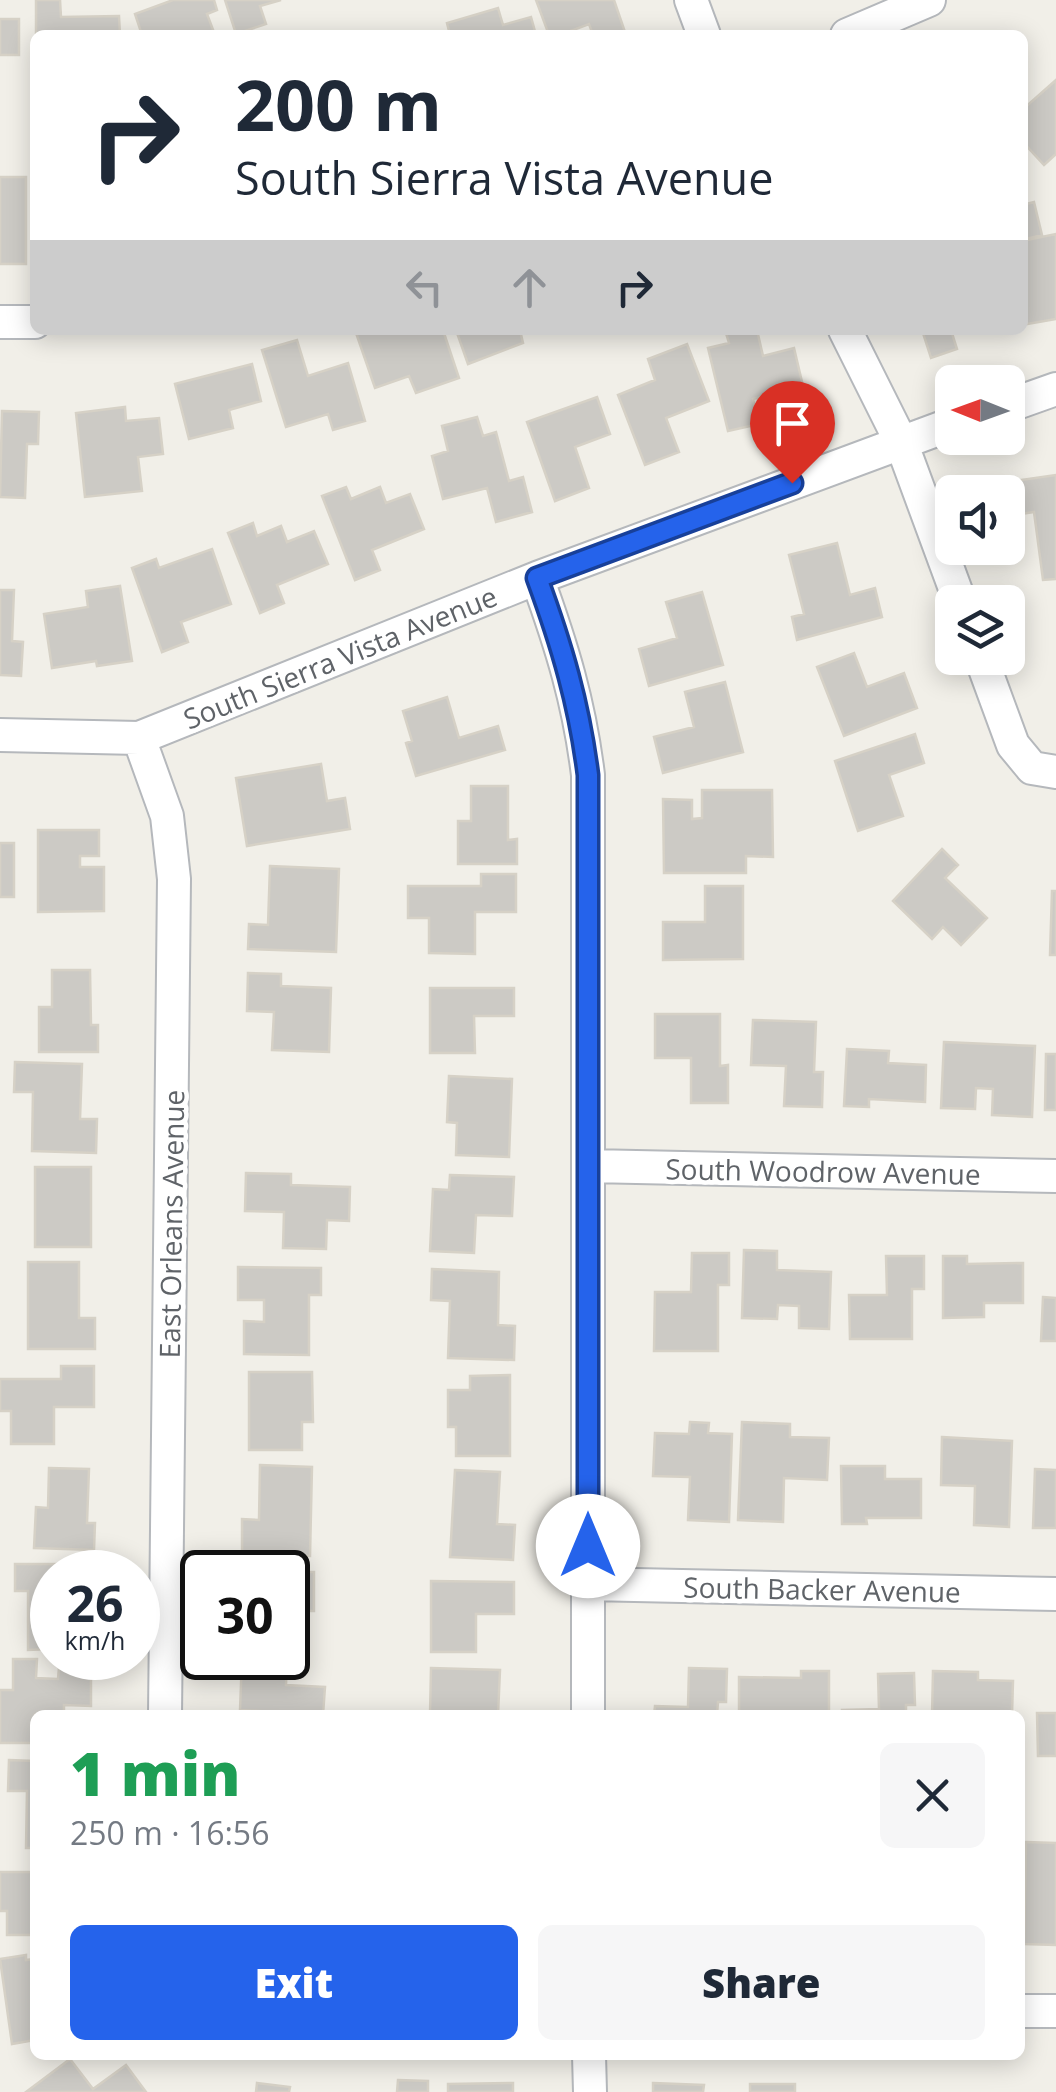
<!DOCTYPE html>
<meta charset="utf-8">
<style>
:root{--surface:#fff;--page:#f6f6f7;--text:#1f2937;--muted:#747a83;--accent:#2563eb}
body{margin:0;font-family:"Open Sans",sans-serif;background:var(--page);color:var(--text);height:100vh;display:flex;flex-direction:column;font-size:38px;white-space:nowrap}
*{box-sizing:border-box;margin:0}
p{font-size:32px;color:var(--muted)}
.icon{flex:none;width:55px;height:55px;fill:none;stroke:currentColor;stroke-width:2;stroke-linecap:round;stroke-linejoin:round}
.map{position:relative;flex:1;overflow:hidden}
.drawer{position:absolute;left:30px;top:1710px;width:995px;height:350px;display:flex;flex-direction:column;background:var(--surface);border-radius:15px;box-shadow:0 5px 25px #0003}
.drawer>*{flex:none}
.hud{position:absolute;left:30px;top:30px;width:998px;height:305px;border-radius:15px;box-shadow:0 5px 25px #0003;background:#fff;color:var(--text);overflow:hidden}
.needle{width:65px;rotate:271deg}
.controls{position:absolute;left:935px;top:365px;display:grid;gap:20px}
.controls a{display:grid;place-items:center;width:90px;height:90px;border-radius:15px;background:var(--surface);box-shadow:0 5px 25px #0003;font-size:50px}
.speed{position:absolute;left:30px;top:1550px;display:flex;gap:20px;font-size:50px;font-weight:700;text-align:center}
.speed>*{display:grid;place-content:center;width:130px;height:130px;border-radius:50%;background:var(--surface);box-shadow:0 5px 25px #0003;line-height:1}
.speed small{font-size:25px;font-weight:400}
.speed .limit{border:5px solid #111;border-radius:15px;background:#fff;color:#111}
.pin{position:absolute;display:grid;place-items:center;width:85px;height:85px;color:#fff;margin:-102px -42px;border-radius:50% 50% 50% 0;rotate:-45deg;box-shadow:0 0 10px #0007}
.pin .icon{rotate:45deg}
.me{position:absolute;width:110px;margin:-55px;rotate:0deg;stroke-linejoin:round;filter:drop-shadow(0 0 8px #0008)}
.turn{display:flex;align-items:center;gap:35px;height:210px;padding:0 40px;font-size:45px}
.turn .icon{width:130px;height:130px;stroke-width:2.5}
.turn b{display:block;font-size:70px;line-height:85px}
.lanes{display:flex;align-items:center;height:95px;padding:0 40px;background:#0003;justify-content:center;gap:50px;direction:ltr}
.lanes .off{opacity:.35}
.round{display:grid;place-items:center;flex:none;width:105px;height:105px;border-radius:15px;background:var(--page)}
.summary{display:flex;align-items:center;justify-content:space-between;height:170px;padding:0 40px}
h1{font-size:60px;font-weight:800;line-height:75px;color:#1e9e55}
.cta{display:flex;gap:20px;margin-top:auto;padding:20px 40px}
.cta a{flex:1;height:115px;border-radius:15px;background:var(--accent);color:#fff;font-size:40px;font-weight:800;line-height:115px;text-align:center}
.cta a+a{background:var(--page);color:var(--text)}
.map>svg:first-child{display:block}
.building{fill:#cccac5;stroke:#d6d1c6;stroke-width:2.5}
.lines{fill:none;stroke-linecap:round;stroke-linejoin:round}
.street-casing{stroke:#b5b8bc;stroke-width:36}
.street{stroke:#fff;stroke-width:32}
.route-casing{stroke:#184099;stroke-width:25}
.route{stroke:#2563eb;stroke-width:18}
.labels{text-anchor:middle;dominant-baseline:central;stroke-width:9;stroke-linejoin:round;paint-order:stroke}
.street-label{font-size:28px;fill:#5f6368;stroke:#fff}
</style>
<div class="map">
<svg width="1056" height="2092" viewBox="0 0 1056 2092">
<rect width="100%" height="100%" fill="#f1efe8"/>
<path class="building" d="M36 0H60L61 17 119 16 120 35H36Z
M173 0H214L217 10 207 14 215 35H142L135 14Z
M225 0H281L260 6 266 24 236 34Z
M536 0H614L626 35H593L589 24 560 35H549Z
M498 8 503 25 531 17 536 35H450L447 23Z
M0 19H19V55H0Z
M1056 80V154L1044 165 1022 141V110Z
M0 177H26V264H0Z
M1034 202 1042 235 1022 240V205Z
M1056 234V319L1027 324 1022 301V241Z
M355 330H443L459 378 416 393 409 376 375 388Z
M456 330H520L523 343 468 364Z
M725 330H757L763 356 794 348 803 386 753 399 759 424 728 431 708 348 729 343Z
M922 330H951L957 349 931 358Z
M297 340 308 376 348 363 365 421 333 430 328 414 286 427 262 350Z
M687 344 709 401 666 418 679 452 645 465 618 395 655 380 648 359Z
M252 364 261 401 229 410 233 428 189 439 175 384Z
M597 397 610 434 575 447 589 488 555 501 527 422Z
M125 407 126 421 159 418 163 454 138 457 142 491 85 497 76 413Z
M2 411 39 412 38 444H27L25 498 0 497Z
M477 417 483 436 496 432 509 481 523 477 532 512 496 522 487 488 443 499 432 456 448 451 442 426Z
M1056 475V579L1043 580 1034 512 1008 516V492H987L986 485Z
M346 487 351 499 380 487 386 503 410 494 424 529 372 550 380 570 355 580 322 496Z
M253 523 257 536 281 526 287 542 314 531 328 564 277 585 284 603 260 613 228 533Z
M837 543 850 595 875 588 882 617 797 640 792 617 804 614 789 555Z
M212 549 231 604 181 622 188 642 162 652 132 568 156 559 159 568Z
M120 586 132 661 97 666 96 661 52 668 44 614 88 607 86 591Z
M0 590H14L12 641 23 642 21 676 0 675Z
M702 592 723 665 649 686 639 649 677 638 666 602Z
M854 653 867 687 904 673 917 708 844 736 817 667Z
M725 682 743 752 663 773 654 737 694 727 685 692Z
M447 697 459 738 498 726 505 750 416 776 406 743 412 741 403 711Z
M915 734 924 763 889 775 903 816 858 831 835 761Z
M321 764 327 801 345 798 350 829 247 846 236 778Z
M471 786H508V840L517 839V864H458V821H471Z
M702 790H772L773 857 746 856V873H664L663 799 692 800V819L702 818Z
M38 830H99V856H80V867H104V911L38 912Z
M0 843H14V897H0Z
M942 849 958 865 945 878 987 918 961 945 943 927 932 939 893 901Z
M270 866 339 869 336 952 248 949 249 924 268 925Z
M481 874H516V912H475V954L429 953V918H408V886H481Z
M705 886H743V959L663 960V922H705Z
M1052 891H1056V955H1050Z
M52 970H90L91 1025H98V1052H39V1007H52Z
M248 973 281 974V986L331 988 329 1052 272 1050 274 1012 247 1011Z
M430 988H514V1016H474L475 1053H430Z
M655 1014H720V1066L728 1065V1103H691V1058H655Z
M753 1020 816 1022 814 1072H823L822 1107 784 1106 786 1066 751 1065Z
M944 1042 1035 1046 1032 1117 992 1115 993 1089 976 1088 975 1109 941 1108Z
M847 1049 889 1051 888 1063 926 1065 925 1102 869 1099V1107L844 1106Z
M1046 1054H1056V1110H1045Z
M15 1062 82 1064 80 1119H97L96 1153 32 1151 33 1092H14Z
M449 1076 512 1079 509 1157 456 1155 457 1123 447 1122Z
M35 1167H91V1247H35Z
M246 1173 291 1174V1185L350 1187 349 1221 327 1220 326 1249 283 1248 284 1212 245 1211Z
M450 1175 514 1177 512 1216 476 1215 474 1253 430 1251 433 1189 449 1190Z
M744 1250 777 1251V1270L831 1272 829 1329 799 1328V1306L778 1305 777 1319 742 1318Z
M692 1253H729V1285H718V1351H654L655 1292H691Z
M886 1256H924V1289H912V1339H850L849 1295H887Z
M943 1256H967V1264L1023 1263V1303H984V1317L943 1318Z
M28 1262H79V1318H95V1349H28Z
M238 1267 321 1268V1295H309V1355L244 1354V1321L264 1322V1300H238Z
M432 1269 499 1272 498 1325 515 1326 514 1360 448 1358 450 1301 431 1300Z
M1043 1297 1056 1298V1341H1041Z
M61 1366H94V1407H54V1444H11V1411H0V1379H61Z
M249 1372H312L313 1422H302V1450H249Z
M510 1375V1456H456V1427H448V1390H470V1376Z
M690 1422 709 1423 708 1433 732 1434 729 1522 688 1520 690 1477 653 1476 655 1433 689 1434Z
M742 1422 790 1424V1437L829 1438 827 1480 784 1478 783 1522 738 1520Z
M942 1437 1012 1441 1009 1527 974 1525 975 1486 941 1485Z
M260 1465 312 1467 310 1556 242 1555V1519L259 1520Z
M841 1466H885V1479H921V1518H866L867 1524H842Z
M49 1468 89 1469 87 1523H95L94 1550 34 1548 36 1507 48 1508Z
M1035 1469 1056 1470V1528H1033Z
M455 1470 500 1472 497 1524 515 1525 513 1560 450 1557Z
M15 1564H77V1572H52V1649L28 1650V1591H15Z
M250 1572H314V1611H299V1652H288V1572Z
M431 1581 514 1582V1614H476V1652H431Z
M242 1658 287 1659 286 1685 325 1687 323 1715 240 1710Z
M13 1659H37L36 1678 58 1679 59 1667H91V1706L64 1705V1715H35V1743H0V1690H13Z
M431 1668 500 1670 498 1715H430Z
M689 1668 727 1669 726 1702H718L717 1715H654L655 1706 688 1707Z
M801 1671H829V1715H739V1677L801 1678Z
M933 1671 978 1672V1680L1013 1681 1012 1715H932Z
M914 1673 915 1705H906V1715H842V1710L879 1709 878 1674Z
M1037 1713H1056V1756H1038Z
M9 1760 35 1761V1848H26L27 1791H8Z
M1026 1842 1056 1843V1945L1024 1944Z
M0 1872H35V1935H7V1911H0Z
M26 1955V1960L35 1959V2040L12 2044 0 1959Z
M70 2059 93 2089 126 2065 146 2092H26Z
M398 2080 428 2081V2092H397Z
M257 2083 290 2087 289 2092H256Z
M513 2083V2092H448V2084Z
M653 2083 704 2085 703 2092H653Z
M750 2084H795V2092H750Z"/>
<g class="lines">
<defs>
<path id="street" d="M691 0 704 35
M847 35 929 0
M0 322H35
M845 330 901 442 960 602
M1008 406 1056 389
M537 578C562 647 579 702 588 775V1715
M981 658 1013 745 1032 768 1056 772
M0 735 139 738 537 578 952 424
M139 738 167 816 174 879 165 1715
M590 1166 1056 1176
M588 1584 1056 1594
M1020 2011H1056
M589 2055 590 2092"/>
</defs>
<use href="#street" class="street-casing"/>
<use href="#street" class="street"/>
</g>
<g class="lines">
<defs>
<path id="route" d="M588 1546V775C579 704 562 646 537 578L792 483"/>
</defs>
<use href="#route" class="route-casing"/>
<use href="#route" class="route"/>
</g>
<g class="labels">
<g class="street-label">
<text transform="translate(340 657) rotate(-22)">South Sierra Vista Avenue</text>
<text transform="translate(823 1171) rotate(1)">South Woodrow Avenue</text>
<text transform="translate(171 1224) rotate(-89)">East Orleans Avenue</text>
<text transform="translate(822 1589) rotate(1)">South Backer Avenue</text>
</g>
</g>
</svg>
<div class="controls">
<a><svg class="needle" viewBox="-14 -14 28 28"><path d="M0-13l5 13h-10z" fill="#e53935"/><path d="M0 13l5-13h-10z" fill="#747a83"/></svg></a>
<a><svg class="icon" aria-label="sound" viewBox="0 0 24 24"><path d="M4 9h4l5-4v14l-5-4H4zM17 9q2 3 0 6"/></svg></a>
<a><svg class="icon" aria-label="layers" viewBox="0 0 24 24"><path d="M12 4l9 5-9 5-9-5zM3 14l9 5 9-5"/></svg></a>
</div>
<div class="speed"><div>26<small>km/h</small></div><div class="limit">30</div></div>
<div class="pin" style="left:792px;top:483px;background:#d93025"><svg class="icon" aria-label="arrive" viewBox="0 0 24 24"><path d="M6 21V4h12l-3 4 3 4H6"/></svg></div>
<svg class="me" style="left:588px;top:1546px" viewBox="-20 -20 40 40"><circle r="19" fill="#fff"/><path d="M0-13L10 11 0 6-10 11z" fill="#2563eb"/></svg>
<div class="hud">
<div class="turn"><svg class="icon" aria-label="right" viewBox="0 0 24 24"><path d="M7 20v-9h11M14 6l5 5-5 5"/></svg><div><b>200 m</b>South Sierra Vista Avenue</div></div>
<div class="lanes"><svg class="icon off" aria-label="left" viewBox="0 0 24 24"><path d="M17 20v-9H6M10 6l-5 5 5 5"/></svg><svg class="icon off" aria-label="ahead" viewBox="0 0 24 24"><path d="M12 20V5M6 11l6-6 6 6"/></svg><svg class="icon" aria-label="right" viewBox="0 0 24 24"><path d="M7 20v-9h11M14 6l5 5-5 5"/></svg></div>
</div>
<section class="drawer">
<div class="summary"><div><h1>1 min</h1><p>250 m · 16:56</p></div><a class="round"><svg class="icon" aria-label="close" viewBox="0 0 24 24"><path d="M6 6l12 12M18 6L6 18"/></svg></a></div>
<div class="cta"><a>Exit</a><a>Share</a></div>
</section>
</div>
